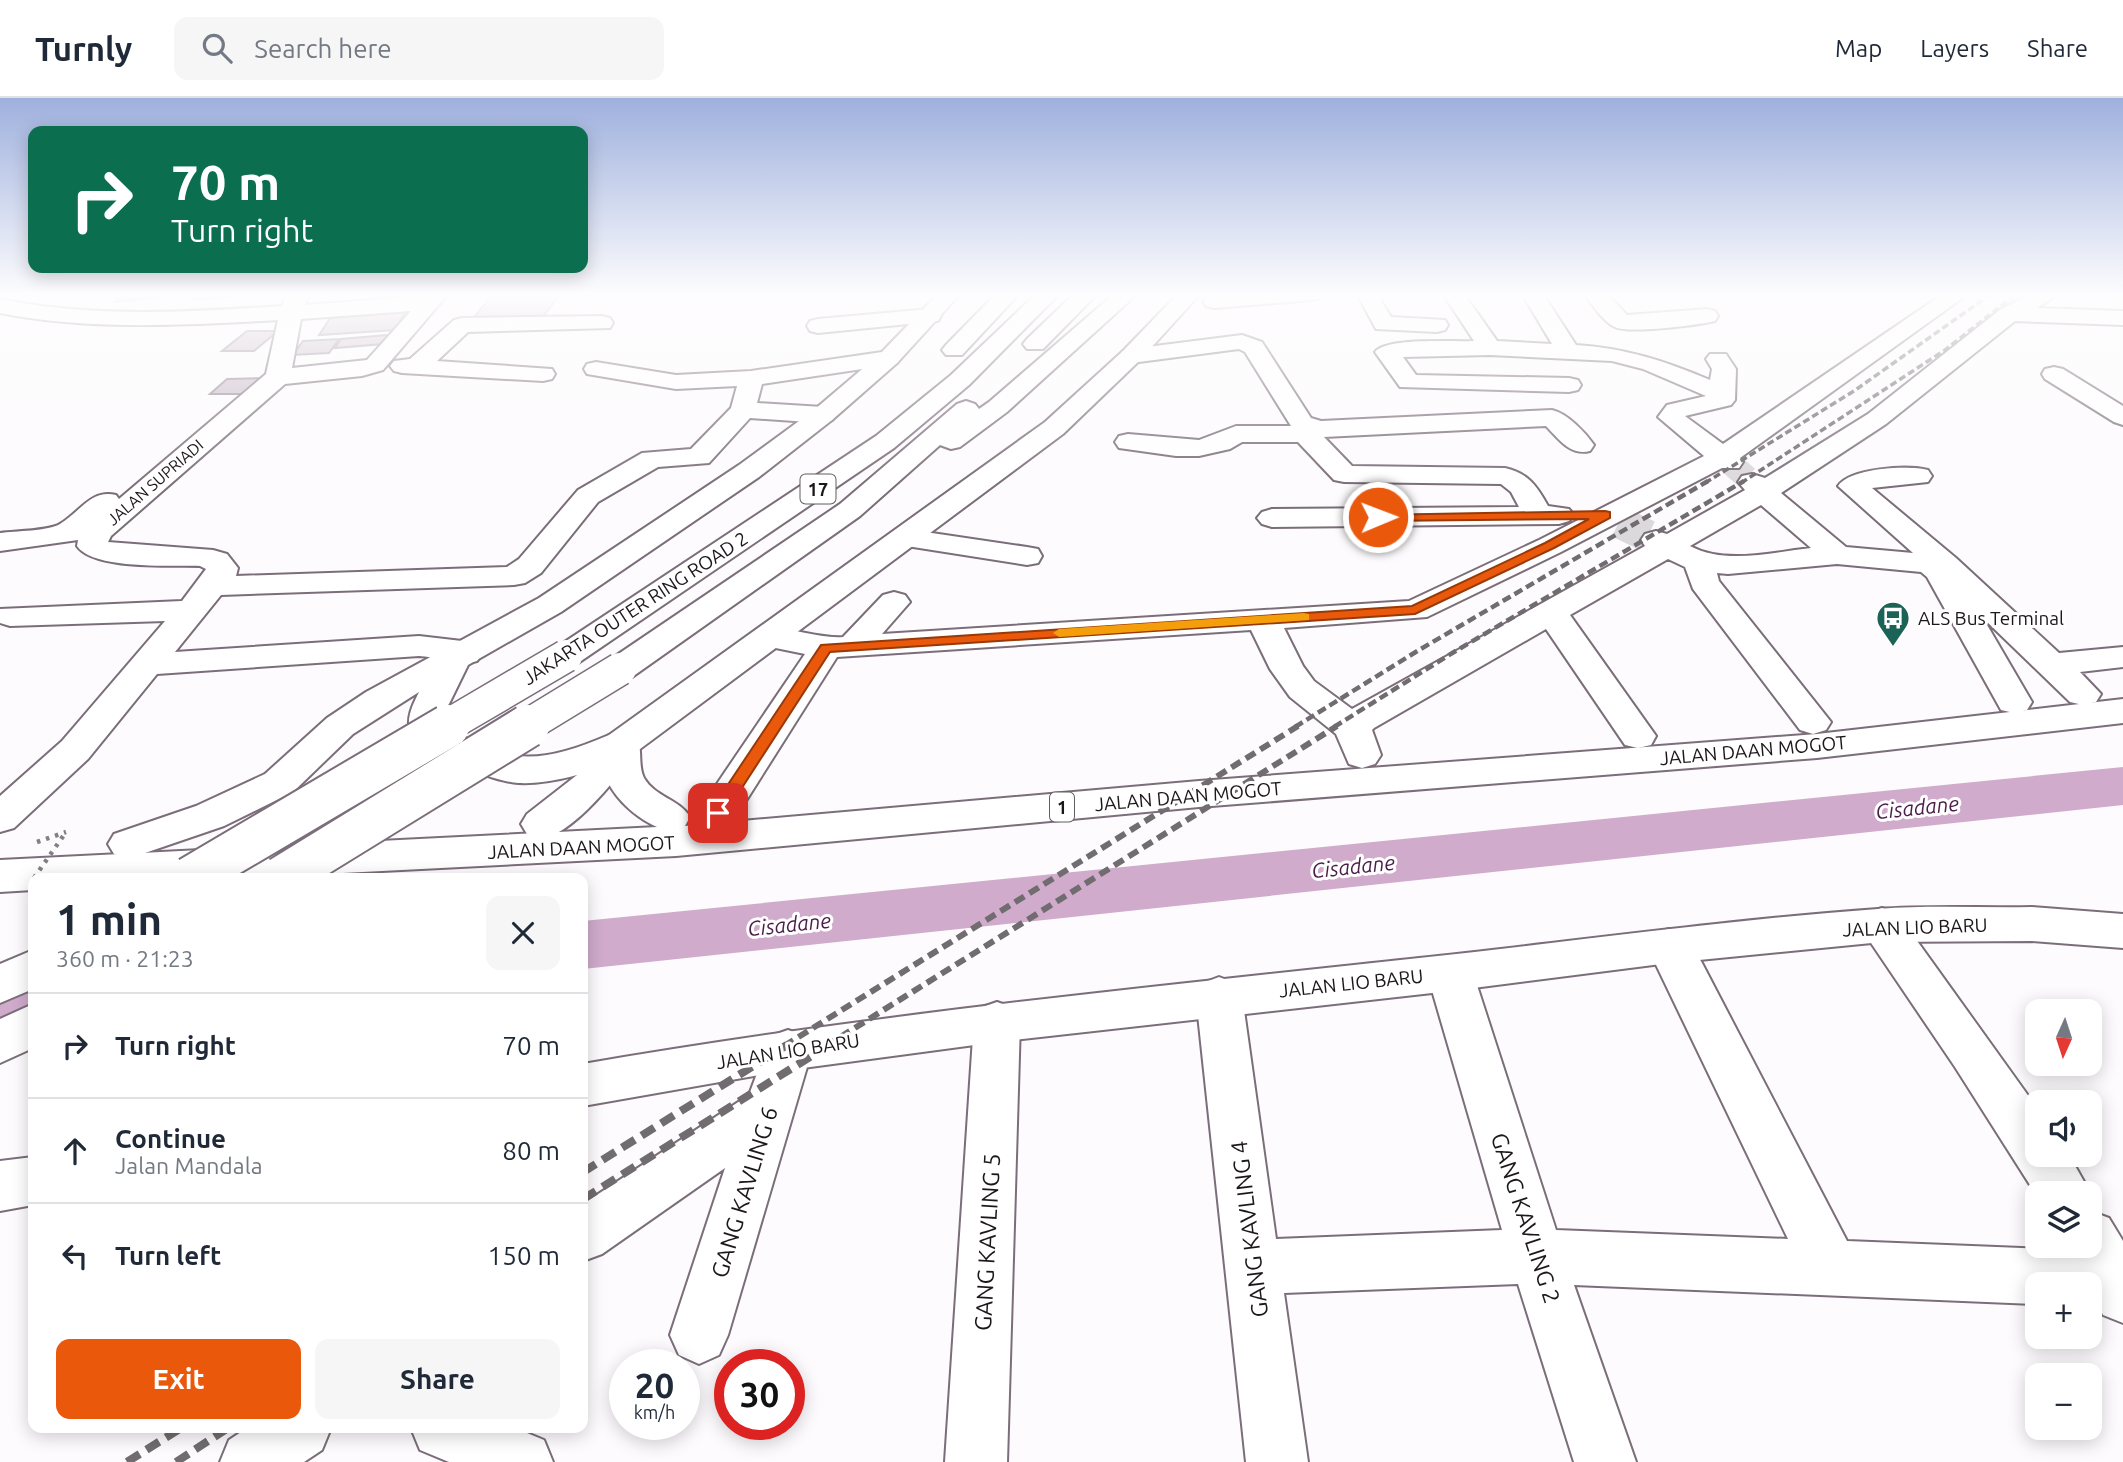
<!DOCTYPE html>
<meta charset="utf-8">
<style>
:root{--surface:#fff;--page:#f6f6f7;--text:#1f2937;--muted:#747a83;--line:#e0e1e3;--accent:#ea580c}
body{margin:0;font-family:Ubuntu,sans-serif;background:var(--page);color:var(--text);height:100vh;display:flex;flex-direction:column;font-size:26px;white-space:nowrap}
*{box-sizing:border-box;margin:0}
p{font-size:23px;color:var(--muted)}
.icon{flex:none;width:38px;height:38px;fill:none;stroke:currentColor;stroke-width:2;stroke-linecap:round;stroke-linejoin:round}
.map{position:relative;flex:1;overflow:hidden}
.panel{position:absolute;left:28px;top:775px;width:560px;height:560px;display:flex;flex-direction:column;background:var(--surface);border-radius:14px;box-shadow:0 4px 18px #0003}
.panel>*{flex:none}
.top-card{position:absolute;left:28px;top:28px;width:560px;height:147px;border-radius:14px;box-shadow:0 4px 18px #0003;background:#0b6e4f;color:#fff;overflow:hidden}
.needle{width:46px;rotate:183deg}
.fabs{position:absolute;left:2025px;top:901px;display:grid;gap:14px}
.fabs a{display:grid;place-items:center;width:77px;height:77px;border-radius:14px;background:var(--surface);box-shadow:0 4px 18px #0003;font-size:35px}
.speed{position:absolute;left:609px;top:1251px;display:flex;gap:14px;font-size:35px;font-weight:700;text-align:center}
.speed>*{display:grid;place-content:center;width:91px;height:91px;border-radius:50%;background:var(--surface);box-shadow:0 4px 18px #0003;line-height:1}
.speed small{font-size:18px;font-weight:400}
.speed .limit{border:10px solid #d22;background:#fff;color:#111}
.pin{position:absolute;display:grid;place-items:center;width:60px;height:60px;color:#fff;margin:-30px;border-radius:14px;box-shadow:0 4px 10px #0006}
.me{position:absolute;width:77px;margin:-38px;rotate:89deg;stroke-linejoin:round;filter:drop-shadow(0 0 5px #0008)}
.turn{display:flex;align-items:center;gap:24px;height:147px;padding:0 28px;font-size:32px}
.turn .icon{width:91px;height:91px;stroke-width:2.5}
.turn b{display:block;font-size:49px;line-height:60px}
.round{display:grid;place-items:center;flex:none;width:74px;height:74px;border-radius:14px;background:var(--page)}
.headline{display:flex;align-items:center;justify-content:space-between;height:119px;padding:0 28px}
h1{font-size:42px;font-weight:700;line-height:52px}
.button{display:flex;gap:14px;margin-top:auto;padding:14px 28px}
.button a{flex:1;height:80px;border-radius:14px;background:var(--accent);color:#fff;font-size:28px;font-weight:700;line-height:80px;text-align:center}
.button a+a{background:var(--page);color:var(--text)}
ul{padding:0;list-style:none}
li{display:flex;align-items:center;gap:21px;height:105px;padding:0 28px;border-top:2px solid var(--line)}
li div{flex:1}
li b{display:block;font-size:26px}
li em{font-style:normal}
header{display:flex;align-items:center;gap:42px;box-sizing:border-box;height:98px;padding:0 35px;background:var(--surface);border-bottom:2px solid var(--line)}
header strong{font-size:33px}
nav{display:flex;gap:38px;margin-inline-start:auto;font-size:24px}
.search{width:490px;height:63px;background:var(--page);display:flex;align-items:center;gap:18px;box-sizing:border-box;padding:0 24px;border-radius:14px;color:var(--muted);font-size:26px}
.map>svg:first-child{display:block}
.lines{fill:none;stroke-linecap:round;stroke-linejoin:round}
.river{fill:#d0abcc;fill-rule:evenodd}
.building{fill:#c7b9c6;stroke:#91848f;stroke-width:2}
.minor-tunnel-far1{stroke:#dbd9db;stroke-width:24;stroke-dasharray:24 12;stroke-linecap:butt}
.minor-tunnel{stroke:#dbd9db;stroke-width:32;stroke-dasharray:32 16;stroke-linecap:butt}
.minor-casing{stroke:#7b6e7a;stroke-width:4}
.major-casing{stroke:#7b6e7a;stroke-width:4}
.highway-casing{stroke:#7b6e7a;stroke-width:4}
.path{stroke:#837f82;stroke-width:4.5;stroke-dasharray:3.5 6;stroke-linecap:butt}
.minor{fill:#fff;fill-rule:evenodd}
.major{fill:#fff;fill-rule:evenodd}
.highway{fill:#fff;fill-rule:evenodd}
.rail-far3{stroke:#706c6f;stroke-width:3.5;stroke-dasharray:7 3.5;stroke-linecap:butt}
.rail-far2{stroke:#706c6f;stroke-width:4.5;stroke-dasharray:9 4.5;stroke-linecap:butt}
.rail-far1{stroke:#706c6f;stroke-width:6;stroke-dasharray:11 6;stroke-linecap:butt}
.rail{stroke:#706c6f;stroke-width:8;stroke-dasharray:15 8;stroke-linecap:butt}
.highway-bridge-far1-casing{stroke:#7b6e7a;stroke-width:35;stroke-linecap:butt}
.highway-bridge-casing{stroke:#7b6e7a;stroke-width:46;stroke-linecap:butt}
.path-bridge{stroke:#837f82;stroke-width:4.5;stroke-dasharray:3.5 6;stroke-linecap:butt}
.highway-bridge-far1{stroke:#fff;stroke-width:32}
.highway-bridge{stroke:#fff;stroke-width:42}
.route{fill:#ea580c;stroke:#983908;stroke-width:2}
.slow{fill:#f59e0b}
.labels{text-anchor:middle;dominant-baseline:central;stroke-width:6;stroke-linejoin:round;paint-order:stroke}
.far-street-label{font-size:16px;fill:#1c171b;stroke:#fff}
.shield{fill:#fff;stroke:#605d5f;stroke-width:2}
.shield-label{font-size:18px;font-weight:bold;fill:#1c171b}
.street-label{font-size:19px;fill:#1c171b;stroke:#fff}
.poi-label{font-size:19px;fill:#1c171b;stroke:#fff;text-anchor:start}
.water-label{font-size:21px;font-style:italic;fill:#4b1e49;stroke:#fff}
.near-street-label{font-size:23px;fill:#1c171b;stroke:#fff}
</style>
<header>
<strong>Turnly</strong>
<div class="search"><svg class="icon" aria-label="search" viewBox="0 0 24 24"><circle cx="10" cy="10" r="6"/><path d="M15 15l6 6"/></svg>Search here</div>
<nav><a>Map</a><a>Layers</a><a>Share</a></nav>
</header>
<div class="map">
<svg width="2123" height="1364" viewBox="0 0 2123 1364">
<rect width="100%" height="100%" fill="#fdfbfd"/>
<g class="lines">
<path class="river" d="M2123 669V707L583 871V823Z
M33 880V934L0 938V884Z"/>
</g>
<path class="building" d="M122 196H188L115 204Z
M197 196H269L192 202Z
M493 196H560L540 223 470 224Z
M405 214 395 232 319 237 331 219Z
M247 233H278L254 253H222Z
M400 236 396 245 335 250 341 241Z
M339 241 329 255 293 257 303 243Z
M270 280 253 296H210L227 281Z"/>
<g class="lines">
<path class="minor-tunnel-far1" d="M1729 364 1752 384"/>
<path class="minor-tunnel" d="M1619 424 1656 442"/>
<defs>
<path id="minor" d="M287 196H309L305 207 448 196 383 272 362 278 285 286 111 438 108 444 213 452 227 456 238 470 236 478 507 469 519 461 578 392 642 355 691 351 731 310 737 288 676 291 587 276 584 271 587 266 596 264 676 277 751 273 889 253 897 255 901 260 897 265 889 267 762 286 757 305 823 309 832 312 836 317 832 322 823 325 750 320 709 365 658 369 598 404 541 475 525 485 514 487 221 497 175 554 419 538 462 543 477 549 482 556 477 563C459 568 438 559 419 558L157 576 88 661 14 730 0 734V698L62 643 165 523 10 528 0 525V511L182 503 206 471 200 468C171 467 93 472 77 448L78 442 0 453V435C15 433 49 433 60 426 80 414 91 391 116 397L119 401 266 276 278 222C187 227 90 233 0 215V201C91 220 190 214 282 208ZM411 213 367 262 292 270 301 221Z
M1215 196H1321L1319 201 1311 202 1214 210 1206 208 1203 203 1206 198Z
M1357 196H1377L1391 219 1445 222 1448 227 1445 232 1437 234 1376 231Z
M1443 196H1464L1497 243 1552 246 1522 196H1543L1576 247C1625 250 1665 263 1710 282L1712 271 1706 261 1710 256H1726L1736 271 1735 302 1731 307 1685 318 1723 346 1943 196H1968L1740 360 1743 364 1739 370H1722L1561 454 1427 519 1284 530 1303 568 1314 583 1352 611 1645 448 1641 442 1645 436 1656 433 1667 436 1745 392 1738 384 1742 378 1752 376 1765 380 1868 316 2001 211 2031 196H2058L2037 210 2123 213V227L2015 223 1886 326 1781 395 1846 449 1913 455 1838 388C1850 370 1907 367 1928 372L1932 378 1928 384 1872 390 1956 460 2059 555 2123 549V569L2080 574 2101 596 2096 604 2083 607 2070 604 1983 520 2032 604 2027 612 2014 615 2001 612 1927 479 1921 474 1837 466 1728 476 1717 475 1719 483 1831 624 1826 632 1813 636 1800 632 1693 491 1685 469 1668 461 1570 517 1656 638 1651 647 1638 650 1625 647 1546 531 1374 630 1372 632 1381 657 1375 666 1362 670 1349 666 1336 636 1290 599 1270 571 1251 532 837 559 732 725 718 729 704 725 698 715 704 705 805 556 756 546 751 539 756 532C784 525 814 541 843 539L883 497 894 494 905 497 910 504 882 536 1409 503 1539 442 1704 358 1658 319 1667 307 1706 298 1643 271 1612 263 1490 257 1403 259 1416 277 1569 280 1578 282 1581 287 1578 292 1569 294 1400 289 1375 254C1386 239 1454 244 1474 243ZM1761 407 1811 450C1773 454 1725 467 1690 448Z
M1585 196H1607L1627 217 1707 211 1715 213 1718 218 1715 223C1698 227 1629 236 1615 229 1604 224 1591 206 1585 196Z
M930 211 938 213 941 218 938 223 818 235 810 233 807 228 810 223 818 221Z
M602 218 610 220 613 225 610 230 468 234 437 263 552 271 555 276 552 281 543 283 402 275 394 273 390 268 394 263 410 261 454 222 462 220Z
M1242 237 1262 244 1311 320 1321 323 1552 312C1568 316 1585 334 1594 347L1590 353C1570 358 1559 341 1546 328L1324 339 1352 368 1505 370C1528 375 1537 388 1548 408L1569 411 1574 417 1569 423 1559 426 1272 429 1262 426 1257 420 1262 414 1272 411 1519 409 1511 394 1501 386 1344 384 1334 382 1298 344H1242L1230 351 1199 358H1176L1119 350 1115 344 1119 338 1128 336 1199 342 1236 328H1291L1245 254 1239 251 1131 265 1123 263 1119 258 1123 253 1131 251Z
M2054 269 2063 271 2123 308V327L2114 324 2045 281 2042 276 2045 271Z
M905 431 1027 449 1038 451 1042 458 1038 465 1027 467 894 446 890 440 894 434Z
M1882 810 1897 815 2037 1010V1057H2069L2091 1096 2090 1101V1096H2037V1098L1955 969 1867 839 1860 827 1867 815Z
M1669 831 1685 836 1702 865 1847 1143 2068 1152 2067 1148H2090V1113L2109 1120 2123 1143V1225L2103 1217 2099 1209 2090 1208V1186H2037V1206L1574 1187 1636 1364H1574L1518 1186 1284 1195 1308 1364H1246L1196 898 1203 885 1219 879 1235 885 1242 898 1276 1141 1502 1132 1427 875 1434 862 1450 857 1466 862 1473 875 1556 1132 1788 1141 1647 848 1653 836Z
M997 904 1014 910 1020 924 1007 1364H945L974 924 980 910Z
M788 932 805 938 812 952 728 1237 719 1257 699 1266 679 1257 670 1237 725 1070 602 1156 583 1163V1106L749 997 771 938Z
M247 1330H331L322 1352 304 1364H220L229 1342Z
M411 1330H515L544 1342 553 1364H449L420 1352Z"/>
<path id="major" d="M938 196H960L897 265 832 322 759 379 561 514 468 567 447 610V629C507 669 544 665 609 637L1045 324 1123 253 1178 196H1200L1139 263 1063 336 636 654C619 678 573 736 543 740 538 740 532 738 527 736L521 726 527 716 577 677C558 682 538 686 518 685 496 684 420 656 411 635 405 622 413 606 419 594L353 636 293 694 224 728 142 756 128 761 114 756 108 746 114 736 196 708 265 676 327 620 366 594 539 500 739 367 814 312 881 255Z
M2032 809 2123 816V850L2032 843 1882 844 1669 865 1450 893 997 944 788 972 583 1008V966C860 918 1139 890 1419 860 1572 844 1724 822 1878 811 1929 807 1981 810 2032 809Z
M33 1059V1107L0 1113V1063Z"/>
<path id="highway" d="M996 196H1019L962 257H946L942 252 946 247Z
M1036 196H1059L969 287 894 350 578 565 566 568 554 565 549 558 554 551 876 338 951 277Z
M1074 196H1097L1043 251H1027L1023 246 1027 241Z
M1114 196H1137L1007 314 960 349 951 351 940 347 860 418 632 579 620 582 608 579 603 571 608 563 840 406 957 306 966 303 975 306 979 311 989 304Z
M2123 601V625L1817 660 1199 709 676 758 245 780H33V792L0 794V762L657 729C625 715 586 674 609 637L622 634 635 637C644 651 637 666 644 680 655 699 679 701 690 719L685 728 1199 683 1817 636Z
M33 852V891L0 905V866Z
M33 906V950L0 965V921Z"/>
</defs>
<use href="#minor" class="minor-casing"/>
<use href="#major" class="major-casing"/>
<use href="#highway" class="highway-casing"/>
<path class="path" d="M37 744 66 734"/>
<use href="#minor" class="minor"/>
<use href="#major" class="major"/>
<use href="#highway" class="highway"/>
<path class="rail-far3" d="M1705 385 1854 293 1991 196
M1741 385 1945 252 2016 196"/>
<path class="rail-far2" d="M1295 629 1419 552 1708 383
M1334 629 1454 554 1744 383"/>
<path class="rail-far1" d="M784 948 1298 628
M826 948 1337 628"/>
<path class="rail" d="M583 1074 787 947
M583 1101 829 947
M127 1364 181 1330
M176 1364 228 1330"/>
<defs>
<path id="highway-bridge-far1" d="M445 629 566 558
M525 629 620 571"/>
<path id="highway-bridge" d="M190 780 448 628
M281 780 528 628"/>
</defs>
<use href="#highway-bridge-far1" class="highway-bridge-far1-casing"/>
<use href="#highway-bridge" class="highway-bridge-casing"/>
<path class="path-bridge" d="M34 780 66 734"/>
<use href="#highway-bridge-far1" class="highway-bridge-far1"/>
<use href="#highway-bridge" class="highway-bridge"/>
</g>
<linearGradient id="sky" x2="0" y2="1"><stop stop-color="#9eb0dd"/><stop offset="0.51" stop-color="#fefdfe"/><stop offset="1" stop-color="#fefdfe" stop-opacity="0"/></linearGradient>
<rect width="2123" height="387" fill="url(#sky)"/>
<path class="route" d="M1605 413 1610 414V420L1554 450 1415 516 830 554 723 719 718 721 709 715 821 547 1412 508 1545 445 1589 421 1378 423 1374 422V417Z"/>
<path class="slow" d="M1304 515 1309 516V522L1059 539 1053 535 1059 531Z"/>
<defs>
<symbol id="bus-pin" viewBox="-11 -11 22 30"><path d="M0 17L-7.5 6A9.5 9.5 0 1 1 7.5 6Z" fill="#1b6357" stroke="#fff"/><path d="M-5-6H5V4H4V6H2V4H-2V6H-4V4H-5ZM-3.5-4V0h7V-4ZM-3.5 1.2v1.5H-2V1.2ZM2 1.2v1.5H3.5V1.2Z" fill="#fff"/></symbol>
</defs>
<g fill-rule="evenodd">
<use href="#bus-pin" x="1874" y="501" width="38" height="52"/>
</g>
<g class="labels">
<g class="far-street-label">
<text transform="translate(155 384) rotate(-41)">JALAN SUPRIADI</text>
</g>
<g class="shield">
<rect x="800.5" y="376.5" width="35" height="29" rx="5"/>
<rect x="1050" y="694.5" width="24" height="29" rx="5"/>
</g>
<g class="shield-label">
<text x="818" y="391">17</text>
<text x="1062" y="709">1</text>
</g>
<g class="street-label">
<text transform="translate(635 510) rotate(-33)">JAKARTA OUTER RING ROAD 2</text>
<text transform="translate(1753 652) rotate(-5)">JALAN DAAN MOGOT</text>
<text transform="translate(1188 698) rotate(-5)">JALAN DAAN MOGOT</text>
<text transform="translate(581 749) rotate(-3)">JALAN DAAN MOGOT</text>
<text transform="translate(1915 829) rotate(-2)">JALAN LIO BARU</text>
<text transform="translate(1351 885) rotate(-6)">JALAN LIO BARU</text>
<text transform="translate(788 953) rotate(-9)">JALAN LIO BARU</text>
</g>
<g class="poi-label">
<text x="1918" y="520">ALS Bus Terminal</text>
</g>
<g class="water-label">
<text transform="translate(1917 709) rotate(-6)">Cisadane</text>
<text transform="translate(1353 768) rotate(-6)">Cisadane</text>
<text transform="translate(789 826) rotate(-6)">Cisadane</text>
</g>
<g class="near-street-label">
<text transform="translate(744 1094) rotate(-73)">GANG KAVLING 6</text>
<text transform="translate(1526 1120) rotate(72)">GANG KAVLING 2</text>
<text transform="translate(1249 1131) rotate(-97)">GANG KAVLING 4</text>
<text transform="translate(987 1144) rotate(-87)">GANG KAVLING 5</text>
</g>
</g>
</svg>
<div class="fabs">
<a><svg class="needle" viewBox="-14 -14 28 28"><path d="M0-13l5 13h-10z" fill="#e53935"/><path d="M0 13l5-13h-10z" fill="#747a83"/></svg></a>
<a><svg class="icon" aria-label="sound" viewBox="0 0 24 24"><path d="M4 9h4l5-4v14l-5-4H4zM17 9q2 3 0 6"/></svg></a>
<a><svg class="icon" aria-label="layers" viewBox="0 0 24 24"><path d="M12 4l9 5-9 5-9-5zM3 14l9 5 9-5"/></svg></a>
<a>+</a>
<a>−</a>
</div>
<div class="speed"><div>20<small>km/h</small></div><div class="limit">30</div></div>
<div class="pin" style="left:718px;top:715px;background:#d93025"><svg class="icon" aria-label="arrive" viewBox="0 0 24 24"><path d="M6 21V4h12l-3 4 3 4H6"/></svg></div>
<svg class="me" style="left:1378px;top:419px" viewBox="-20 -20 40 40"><circle r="17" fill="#ea580c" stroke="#fff" stroke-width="3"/><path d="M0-11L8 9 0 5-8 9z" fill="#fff"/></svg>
<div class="top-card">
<div class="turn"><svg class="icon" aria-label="right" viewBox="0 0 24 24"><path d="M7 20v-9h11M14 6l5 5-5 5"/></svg><div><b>70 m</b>Turn right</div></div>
</div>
<section class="panel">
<div class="headline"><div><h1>1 min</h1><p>360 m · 21:23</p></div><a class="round"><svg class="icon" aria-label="close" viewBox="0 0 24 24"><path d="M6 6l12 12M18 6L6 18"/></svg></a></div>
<ul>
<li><svg class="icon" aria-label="right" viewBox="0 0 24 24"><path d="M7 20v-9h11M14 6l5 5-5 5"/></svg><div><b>Turn right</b></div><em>70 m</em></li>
<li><svg class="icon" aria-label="ahead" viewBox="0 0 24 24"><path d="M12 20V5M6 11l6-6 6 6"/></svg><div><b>Continue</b><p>Jalan Mandala</p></div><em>80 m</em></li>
<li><svg class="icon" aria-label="left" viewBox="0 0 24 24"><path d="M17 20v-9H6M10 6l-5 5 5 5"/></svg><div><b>Turn left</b></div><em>150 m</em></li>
</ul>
<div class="button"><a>Exit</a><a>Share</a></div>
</section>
</div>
